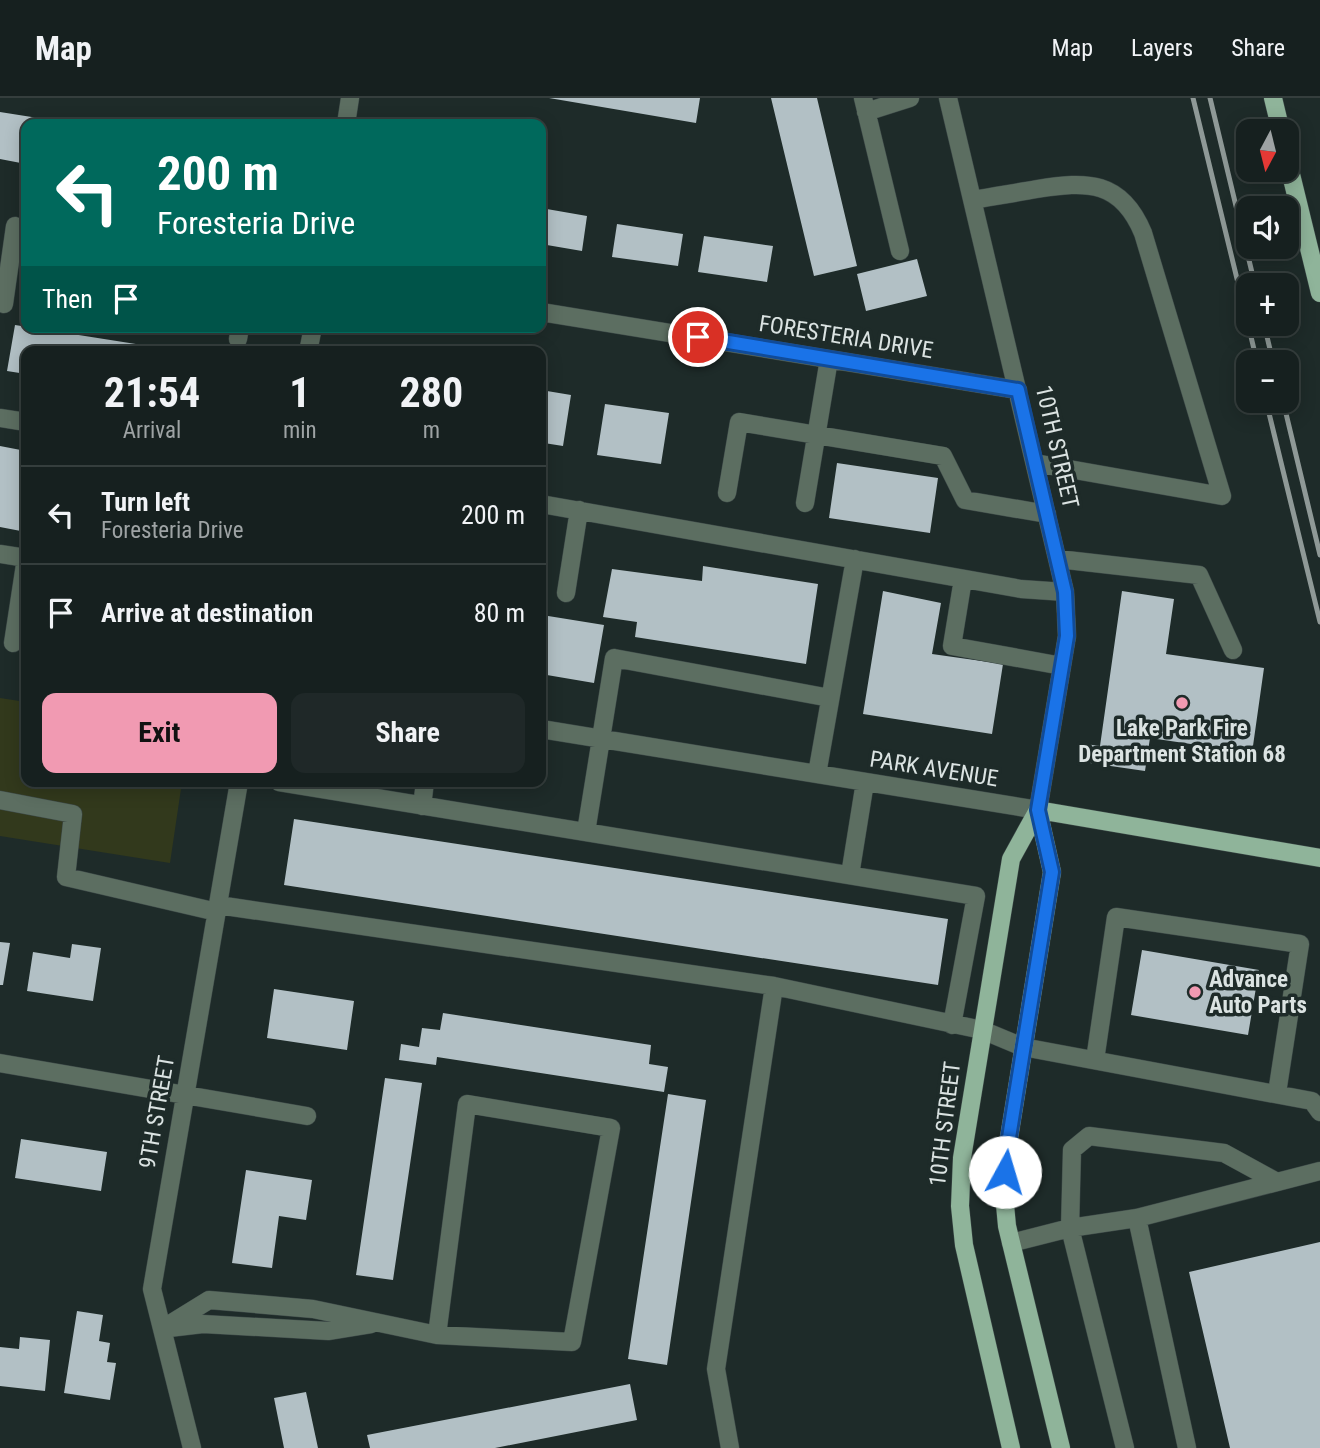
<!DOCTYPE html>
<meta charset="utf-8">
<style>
:root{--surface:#16201f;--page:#1f2828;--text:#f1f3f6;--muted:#9ea3a4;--line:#353e3d;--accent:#f19ab2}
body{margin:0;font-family:"Roboto Condensed",sans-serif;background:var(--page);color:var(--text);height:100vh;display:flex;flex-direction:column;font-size:26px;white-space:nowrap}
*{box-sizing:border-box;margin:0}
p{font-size:23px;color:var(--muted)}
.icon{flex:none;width:38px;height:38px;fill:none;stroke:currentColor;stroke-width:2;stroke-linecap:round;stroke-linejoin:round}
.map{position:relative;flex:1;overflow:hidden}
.details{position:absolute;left:21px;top:248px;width:525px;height:441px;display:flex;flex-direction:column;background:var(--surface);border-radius:14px;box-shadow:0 4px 18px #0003,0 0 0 2px var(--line)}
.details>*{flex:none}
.top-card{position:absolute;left:21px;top:21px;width:525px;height:214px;border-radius:14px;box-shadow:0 4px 18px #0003,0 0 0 2px var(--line);background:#00695c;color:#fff;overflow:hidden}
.needle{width:46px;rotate:187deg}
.tools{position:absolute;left:1236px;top:21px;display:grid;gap:14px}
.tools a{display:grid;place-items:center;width:63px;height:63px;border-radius:14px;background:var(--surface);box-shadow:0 4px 18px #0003,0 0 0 2px var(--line);font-size:35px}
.pin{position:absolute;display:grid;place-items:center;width:60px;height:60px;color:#fff;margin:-30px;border:4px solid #fff;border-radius:50%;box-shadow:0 2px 7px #0007}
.me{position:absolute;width:77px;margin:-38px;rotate:6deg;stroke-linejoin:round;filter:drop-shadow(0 0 5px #0008)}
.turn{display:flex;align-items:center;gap:24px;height:147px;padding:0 21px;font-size:32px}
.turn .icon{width:91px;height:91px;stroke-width:2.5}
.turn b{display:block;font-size:49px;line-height:60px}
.then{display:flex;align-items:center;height:66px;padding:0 21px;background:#0003;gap:14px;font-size:26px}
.eta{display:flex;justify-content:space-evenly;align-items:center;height:119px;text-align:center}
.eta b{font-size:42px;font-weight:700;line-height:49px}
.cta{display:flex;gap:14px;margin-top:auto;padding:14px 21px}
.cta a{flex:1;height:80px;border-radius:14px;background:var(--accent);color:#111;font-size:28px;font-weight:700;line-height:80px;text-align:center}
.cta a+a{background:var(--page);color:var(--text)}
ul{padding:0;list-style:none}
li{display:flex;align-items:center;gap:21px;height:98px;padding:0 21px;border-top:2px solid var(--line)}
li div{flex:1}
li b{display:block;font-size:26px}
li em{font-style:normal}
header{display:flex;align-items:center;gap:42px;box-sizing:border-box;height:98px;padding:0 35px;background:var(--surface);border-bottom:2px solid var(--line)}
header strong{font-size:33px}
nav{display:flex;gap:38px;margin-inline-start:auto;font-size:24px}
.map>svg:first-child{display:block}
.green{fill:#32391c}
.building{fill:#b2c0c5}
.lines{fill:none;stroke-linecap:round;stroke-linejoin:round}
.minor-casing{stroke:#3c4847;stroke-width:19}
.major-casing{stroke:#3c4847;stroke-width:19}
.minor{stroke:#5c6e61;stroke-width:18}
.major{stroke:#8fb49a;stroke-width:18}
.rail{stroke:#8f9997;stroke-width:5}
.route-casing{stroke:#114b97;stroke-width:18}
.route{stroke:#1a73e8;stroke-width:12}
.poi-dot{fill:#f19ab2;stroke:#1e2b29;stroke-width:2.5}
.labels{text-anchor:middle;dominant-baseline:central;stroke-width:7;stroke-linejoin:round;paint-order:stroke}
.street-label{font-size:23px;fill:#dbe3e2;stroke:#1e2b29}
.poi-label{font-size:23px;font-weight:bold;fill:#dbe3e2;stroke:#1e2b29}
</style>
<header>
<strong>Map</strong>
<nav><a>Map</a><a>Layers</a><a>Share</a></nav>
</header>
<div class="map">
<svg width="1320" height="1350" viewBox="0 0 1320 1350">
<rect width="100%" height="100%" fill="#1e2b29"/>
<path class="green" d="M0 600 26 604V684H182L170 765 0 738Z"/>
<path class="building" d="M549 0H700L696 25Z
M771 0H817L857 168 814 178Z
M0 14 57 23 56 26H26V66L0 61Z
M541 110 587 118 582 153 541 146Z
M617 126 683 136 678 168 612 159Z
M704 138 773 148 767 184 698 174Z
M917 161 927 198 866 213 857 176Z
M15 227 174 252V254H26V276L7 273Z
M541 292 571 297 563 348 544 345 542 358Z
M605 306 669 315 661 366 597 357Z
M0 348 26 353V434L0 429Z
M837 365 938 380 930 435 829 420Z
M703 468 818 486 806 566 635 539 637 524 603 519 612 471 702 483Z
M883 493 941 505 932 556 1003 566 992 636 863 616Z
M1122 493 1174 501 1166 556 1264 570 1252 655 1150 640 1145 673 1083 664 1085 646 1100 648Z
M542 517 604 527 594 585 541 576Z
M294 721 948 821 938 887 284 787Z
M0 844 10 845 3 887H0Z
M72 846 101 850 93 903 27 893 33 854 70 860Z
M1142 852 1259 872 1248 937 1131 917Z
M274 891 354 903 347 952 267 940Z
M443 915 651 947 649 966 668 969 664 994 437 959 436 967 399 962 401 946 419 949 422 930 440 932Z
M385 980 422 985 393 1182 356 1177Z
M668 996 706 1002 667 1267 628 1261Z
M21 1041 107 1054 101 1093 15 1080Z
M246 1072 312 1082 306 1122 279 1118 272 1170 232 1165Z
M1320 1144V1350H1230L1189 1174Z
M77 1213 103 1217 99 1243 110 1245 107 1264 116 1265 110 1302 64 1295Z
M20 1239 50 1242 45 1293 0 1288V1249L19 1251Z
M630 1286 637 1322 495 1350H370L367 1337Z
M306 1294 318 1350H284L274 1300Z"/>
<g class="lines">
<defs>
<path id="minor" d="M863 0 900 153
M866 14 910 0
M346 26 350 0
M973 102C994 98 1015 95 1037 91 1087 83 1121 82 1143 135L1222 398 1035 365
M4 206 15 128
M541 214 1018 292
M238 241 240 229
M308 254 313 229
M0 320 26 324
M727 395 739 324 943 358 965 402 1047 416
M805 405 829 261
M541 406 1021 491 1065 494
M0 456 26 460
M1058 461 1199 477 1233 552
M963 481 952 548 1062 568
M566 495 579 412
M13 545 26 460
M541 631 1038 712 1067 538 1065 494 948 0
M817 676 855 461
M279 684 976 798 952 927
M0 702 73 716 66 779 217 814
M422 708 425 684
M586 734 614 560 830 600
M850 777 865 684
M218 807 774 888 982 932 1023 949 1312 1003 1320 1014
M1095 962 1116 819 1300 846 1277 995
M0 965 307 1018
M1137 1120 1187 1350
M1011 1145 1070 1130 1137 1120 1320 1073
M169 1230 203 1226 328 1233 371 1226
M162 1231 209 1202 313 1211 437 1237 572 1244 611 1030 467 1006 437 1237
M192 1350 152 1191 239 684
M730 1350 716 1271 774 888
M1125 1350 1070 1130 1072 1052 1089 1038 1224 1055 1277 1084"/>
<path id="major" d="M1273 0 1281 33
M1286 56 1320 195
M1038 712 1052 774 1007 1052 1004 1096 1007 1128 1061 1350
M1038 712 1320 760
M1011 1350 964 1147 960 1108 962 1060 1011 761 1038 712"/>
</defs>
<use href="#minor" class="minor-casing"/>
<use href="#major" class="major-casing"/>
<use href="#minor" class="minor"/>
<use href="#major" class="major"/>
<path class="rail" d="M1193 0 1248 226
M1210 0 1255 187
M1248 226 1257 264
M1264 226 1273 264
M1266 303 1320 524
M1283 303 1320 457"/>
</g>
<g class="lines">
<defs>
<path id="route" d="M698 239 1018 292 1065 494 1067 538 1038 712 1052 774 1007 1052 1005 1074"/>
</defs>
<use href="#route" class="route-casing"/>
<use href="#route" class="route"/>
</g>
<g class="poi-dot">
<circle cx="1182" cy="605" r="7"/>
<circle cx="1195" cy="894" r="7"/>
</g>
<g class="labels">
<g class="street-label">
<text transform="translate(846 239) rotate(9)">FORESTERIA DRIVE</text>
<text transform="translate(1057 349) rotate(77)">10TH STREET</text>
<text transform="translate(934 671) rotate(9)">PARK AVENUE</text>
<text transform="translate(157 1014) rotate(-80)">9TH STREET</text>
<text transform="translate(945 1026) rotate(-83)">10TH STREET</text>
</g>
<g class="poi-label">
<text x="1182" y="630">Lake Park Fire<tspan x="1182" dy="26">Department Station 68</tspan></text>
<text x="1209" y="881" text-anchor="start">Advance<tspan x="1209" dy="26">Auto Parts</tspan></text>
</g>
</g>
</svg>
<div class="tools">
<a><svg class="needle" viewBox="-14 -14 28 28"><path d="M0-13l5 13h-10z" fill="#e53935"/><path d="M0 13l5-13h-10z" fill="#9ea3a4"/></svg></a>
<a><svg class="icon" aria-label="sound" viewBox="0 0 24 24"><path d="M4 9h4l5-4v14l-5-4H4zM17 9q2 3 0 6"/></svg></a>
<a>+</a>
<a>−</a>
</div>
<div class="pin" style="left:698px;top:239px;background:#d93025"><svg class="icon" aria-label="arrive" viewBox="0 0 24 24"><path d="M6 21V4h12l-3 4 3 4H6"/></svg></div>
<svg class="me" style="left:1005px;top:1074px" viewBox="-20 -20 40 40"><circle r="19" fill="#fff"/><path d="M0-13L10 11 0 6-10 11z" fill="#1a73e8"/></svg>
<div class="top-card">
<div class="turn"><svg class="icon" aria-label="left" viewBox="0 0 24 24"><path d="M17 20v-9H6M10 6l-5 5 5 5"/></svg><div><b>200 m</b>Foresteria Drive</div></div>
<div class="then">Then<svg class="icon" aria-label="arrive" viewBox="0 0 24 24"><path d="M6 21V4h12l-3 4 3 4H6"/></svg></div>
</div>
<section class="details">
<div class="eta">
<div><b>21:54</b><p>Arrival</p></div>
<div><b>1</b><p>min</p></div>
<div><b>280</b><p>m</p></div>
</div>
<ul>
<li><svg class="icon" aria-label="left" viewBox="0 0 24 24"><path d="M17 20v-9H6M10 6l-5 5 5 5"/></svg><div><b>Turn left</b><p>Foresteria Drive</p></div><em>200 m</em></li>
<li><svg class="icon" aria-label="arrive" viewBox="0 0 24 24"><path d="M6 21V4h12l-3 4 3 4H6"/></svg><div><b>Arrive at destination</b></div><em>80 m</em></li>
</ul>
<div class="cta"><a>Exit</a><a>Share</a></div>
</section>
</div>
